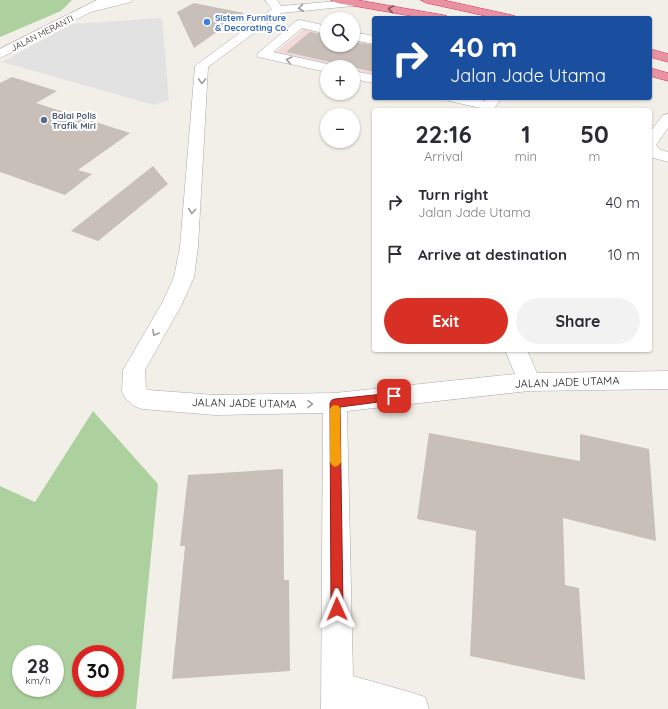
<!DOCTYPE html>
<meta charset="utf-8">
<style>
:root{--surface:#fff;--page:#f2f2f3;--text:#2b2b33;--muted:#7c7c81;--accent:#d93025}
body{margin:0;font-family:Quicksand,sans-serif;background:var(--page);color:var(--text);height:100vh;display:flex;flex-direction:column;font-size:15px;white-space:nowrap}
*{box-sizing:border-box;margin:0}
p{font-size:13px;color:var(--muted)}
.icon{flex:none;width:22px;height:22px;fill:none;stroke:currentColor;stroke-width:2;stroke-linecap:round;stroke-linejoin:round}
.map{position:relative;flex:1;overflow:hidden}
.sheet{position:absolute;left:372px;top:108px;width:280px;height:244px;display:flex;flex-direction:column;background:var(--surface);border-radius:4px;box-shadow:0 1px 3px #0004}
.sheet>*{flex:none}
.hud{position:absolute;left:372px;top:16px;width:280px;height:84px;border-radius:4px;box-shadow:0 1px 3px #0004;background:#1a4fa0;color:#fff;overflow:hidden}
.tools{position:absolute;left:320px;top:12px;display:grid;gap:8px}
.tools a{display:grid;place-items:center;width:40px;height:40px;border-radius:50%;background:var(--surface);box-shadow:0 1px 3px #0004;font-size:20px}
.speed{position:absolute;left:12px;top:645px;display:flex;gap:8px;font-size:20px;font-weight:700;text-align:center}
.speed>*{display:grid;place-content:center;width:52px;height:52px;border-radius:50%;background:var(--surface);box-shadow:0 1px 3px #0004;line-height:1}
.speed small{font-size:10px;font-weight:400}
.speed .limit{border:6px solid #d22;background:#fff;color:#111}
.pin{position:absolute;display:grid;place-items:center;width:34px;height:34px;color:#fff;margin:-17px;border-radius:8px;box-shadow:0 2px 6px #0006}
.me{position:absolute;width:44px;margin:-22px;rotate:359deg;stroke-linejoin:round;filter:drop-shadow(0 0 3px #0008)}
.turn{display:flex;align-items:center;gap:14px;height:84px;padding:0 12px;font-size:18px}
.turn .icon{width:52px;height:52px;stroke-width:2.5}
.turn b{display:block;font-size:28px;line-height:34px}
.eta{display:flex;justify-content:space-evenly;align-items:center;height:68px;text-align:center}
.eta b{font-size:24px;font-weight:800;line-height:28px}
.button{display:flex;gap:8px;margin-top:auto;padding:8px 12px}
.button a{flex:1;height:46px;border-radius:24px;background:var(--accent);color:#fff;font-size:16px;font-weight:800;line-height:46px;text-align:center}
.button a+a{background:var(--page);color:var(--text)}
ul{padding:0;list-style:none}
li{display:flex;align-items:center;gap:12px;height:52px;padding:0 12px}
li div{flex:1}
li b{display:block;font-size:15px}
li em{font-style:normal}
.map>svg:first-child{display:block}
.commercial{fill:#f2dad9}
.forest{fill:#add19e;fill-rule:evenodd}
.parking{fill:#e2e2e2}
.building{fill:#c7bfb8}
.lines{fill:none;stroke-linecap:round;stroke-linejoin:round}
.minor-casing{stroke:#a9a9a9;stroke-width:1}
.highway-casing{stroke:#dc2a67;stroke-width:1}
.minor{fill:#fff;fill-rule:evenodd}
.highway{fill:#e892a2;fill-rule:evenodd}
.oneway{stroke:#9c9c9c}
.oneway2{stroke:#7b545c}
.route{fill:#d93025;stroke:#8d1f18}
.slow{fill:#f59e0b}
.shop-dot{fill:#3f7fe0;stroke:#fff;stroke-width:1.5}
.service-dot{fill:#5c6f8a;stroke:#fff;stroke-width:1.5}
.labels{text-anchor:middle;dominant-baseline:central;stroke-width:4;stroke-linejoin:round;paint-order:stroke}
.far-shop-label{font-size:9px;font-weight:bold;fill:#366cbe;stroke:#fff;text-anchor:start}
.far-street-label{font-size:9px;fill:#222;stroke:#fff}
.far-service-label{font-size:9px;font-weight:bold;fill:#4e5e75;stroke:#fff;text-anchor:start}
.street-label{font-size:11px;fill:#222;stroke:#fff}
</style>
<div class="map">
<svg width="668" height="709" viewBox="0 0 668 709">
<rect width="100%" height="100%" fill="#f2efe9"/>
<path class="commercial" d="M306 27 327 32V45H353V37L374 42V76L353 71V67H334L275 53Z"/>
<path class="forest" d="M0 0H72L61 11 0 37Z
M93 411 158 484 136 709H0V486L35 502ZM21 654H55V688H21ZM81 654H115V688H81Z"/>
<path class="parking" d="M162 18 169 100 154 105 2 62 72 24Z"/>
<path class="building" d="M194 3 244 13 194 48 177 12Z
M310 32 327 35V45H353V42L374 45V72L286 52Z
M12 77 57 91 36 103 130 133 78 170 92 174 65 195 0 172V83Z
M153 166 168 184 98 241 71 231Z
M429 433 580 461V434L649 449 656 541 563 518 565 585 579 588 585 680 470 656 476 531 417 519Z
M283 469 284 580H289L290 671 172 679 185 546H180L188 475Z"/>
<g class="lines">
<defs>
<path id="minor" d="M97 0H133L131 2 91 12 0 58V49Z
M265 0H277L281 6 349 0 357 1 359 3 353 6 281 13 208 67 198 247 194 277 182 304 145 370 146 388 148 390 215 395 335 393 515 374 505 350H527L537 373 668 371V389L529 391 347 411 353 676 413 693 425 697 429 709H321L323 413 215 415 142 409 134 406 126 399 122 392 123 370 162 303 174 277 180 247 195 66 272 9Z
M300 20 327 26V34L302 28 273 52 332 65 333 67H327V72L258 57 257 54 296 21Z
M353 32 374 36V44L353 40Z
M353 71 374 75V83L353 79Z
M447 98H473L485 101 487 98H501L494 109 490 110 449 101Z
M668 114V128L656 145 661 150 668 152V162L650 157V132L663 115Z"/>
<path id="highway" d="M331 0H357L443 15 447 16 449 18H423L337 3Z
M421 0H443L511 15 515 16 517 18H495L427 3Z
M650 49 668 54V62L650 57Z
M650 68 668 73V81L650 76Z"/>
</defs>
<use href="#minor" class="minor-casing"/>
<use href="#highway" class="highway-casing"/>
<use href="#minor" class="minor"/>
<use href="#highway" class="highway"/>
</g>
<defs><path id="oneway-chevron" d="M-2-3.5L2.5 0L-2 3.5" fill="none" stroke-width="1.6" stroke-linecap="round" stroke-linejoin="round"/></defs>
<g class="oneway">
<use href="#oneway-chevron" transform="translate(301 8) rotate(174)"/>
<use href="#oneway-chevron" transform="translate(289 60) rotate(-167)"/>
<use href="#oneway-chevron" transform="translate(202 81) rotate(91)"/>
<use href="#oneway-chevron" transform="translate(192 211) rotate(95)"/>
<use href="#oneway-chevron" transform="translate(155 333) rotate(119)"/>
<use href="#oneway-chevron" transform="translate(310 404) rotate(-1)"/>
</g>
<use class="oneway2" href="#oneway-chevron" transform="translate(391 9) rotate(-171)"/>
<path class="route" d="M394 393 398 394 399 396 398 399 394 400 340 407 343 609 341 613 337 615 332 613 331 609 330 403 332 400 335 399Z"/>
<path class="slow" d="M335 405 339 406 340 409 341 462 339 465 335 467 332 465 330 462V409L332 406Z"/>
<circle class="shop-dot" cx="207" cy="22" r="4"/>
<circle class="service-dot" cx="44" cy="120" r="4"/>
<g class="labels">
<g class="far-shop-label">
<text x="215" y="17">Sistem Furniture<tspan x="215" dy="10">&amp; Decorating Co.</tspan></text>
</g>
<g class="far-street-label">
<text transform="translate(42 33) rotate(-27)">JALAN MERANTI</text>
</g>
<g class="far-service-label">
<text x="52" y="115">Balai Polis<tspan x="52" dy="10">Trafik Miri</tspan></text>
</g>
<g class="street-label">
<text transform="translate(567 382) rotate(-2)">JALAN JADE UTAMA</text>
<text transform="translate(244 403) rotate(1)">JALAN JADE UTAMA</text>
</g>
</g>
</svg>
<div class="tools">
<a><svg class="icon" aria-label="search" viewBox="0 0 24 24"><circle cx="10" cy="10" r="6"/><path d="M15 15l6 6"/></svg></a>
<a>+</a>
<a>−</a>
</div>
<div class="speed"><div>28<small>km/h</small></div><div class="limit">30</div></div>
<div class="pin" style="left:394px;top:396px;background:#d93025"><svg class="icon" aria-label="arrive" viewBox="0 0 24 24"><path d="M6 21V4h12l-3 4 3 4H6"/></svg></div>
<svg class="me" style="left:337px;top:609px" viewBox="-20 -20 40 40"><path d="M0-17L14 15 0 8-14 15z" fill="#d93025" stroke="#fff" stroke-width="4"/></svg>
<div class="hud">
<div class="turn"><svg class="icon" aria-label="right" viewBox="0 0 24 24"><path d="M7 20v-9h11M14 6l5 5-5 5"/></svg><div><b>40 m</b>Jalan Jade Utama</div></div>
</div>
<section class="sheet">
<div class="eta">
<div><b>22:16</b><p>Arrival</p></div>
<div><b>1</b><p>min</p></div>
<div><b>50</b><p>m</p></div>
</div>
<ul>
<li><svg class="icon" aria-label="right" viewBox="0 0 24 24"><path d="M7 20v-9h11M14 6l5 5-5 5"/></svg><div><b>Turn right</b><p>Jalan Jade Utama</p></div><em>40 m</em></li>
<li><svg class="icon" aria-label="arrive" viewBox="0 0 24 24"><path d="M6 21V4h12l-3 4 3 4H6"/></svg><div><b>Arrive at destination</b></div><em>10 m</em></li>
</ul>
<div class="button"><a>Exit</a><a>Share</a></div>
</section>
</div>
